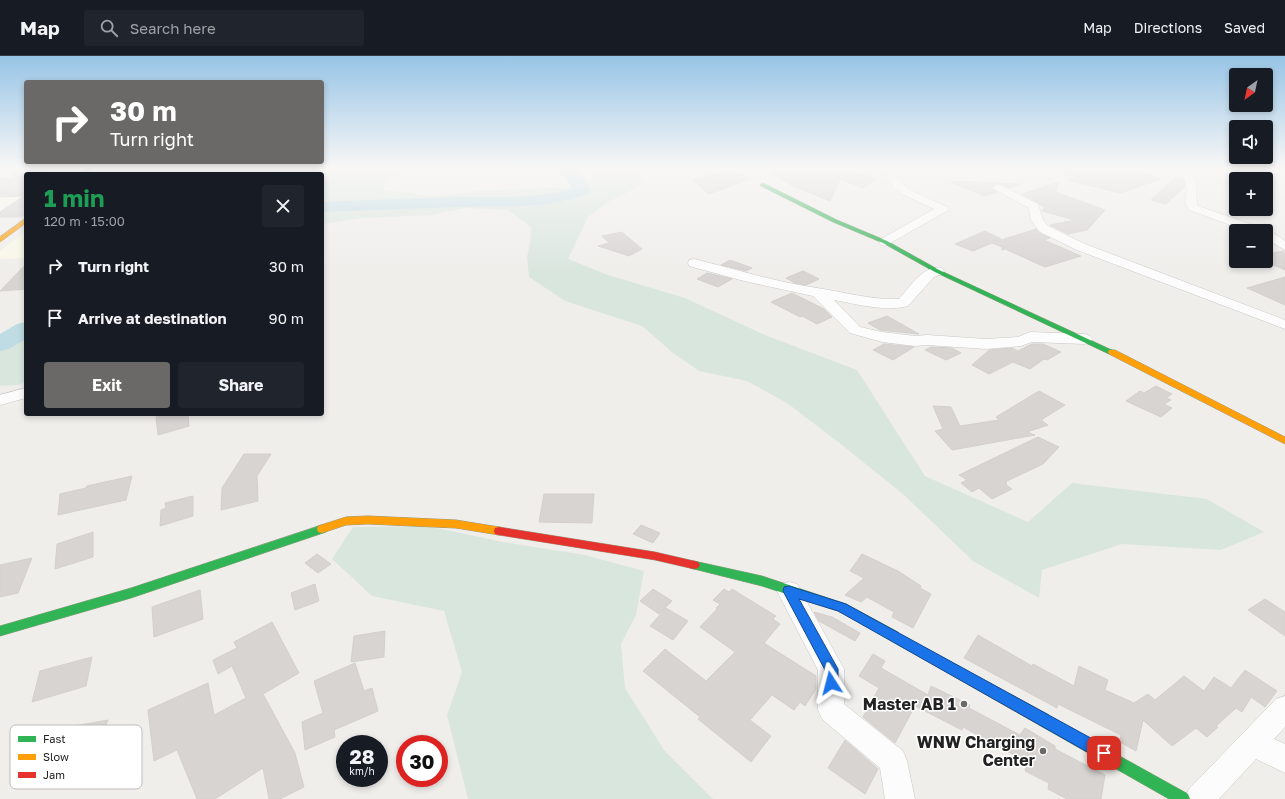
<!DOCTYPE html>
<meta charset="utf-8">
<style>
:root{--surface:#171b24;--page:#20242c;--text:#f1f3f6;--muted:#9ea1a6;--line:#363941;--accent:#6a6968}
body{margin:0;font-family:"Golos Text",sans-serif;background:var(--page);color:var(--text);height:100vh;display:flex;flex-direction:column;font-size:15px;white-space:nowrap}
*{box-sizing:border-box;margin:0}
p{font-size:13px;color:var(--muted)}
.icon{flex:none;width:22px;height:22px;fill:none;stroke:currentColor;stroke-width:2;stroke-linecap:round;stroke-linejoin:round}
.map{position:relative;flex:1;overflow:hidden}
.drawer{position:absolute;left:24px;top:116px;width:300px;height:244px;display:flex;flex-direction:column;background:var(--surface);border-radius:4px;box-shadow:0 2px 6px #0003}
.drawer>*{flex:none}
.banner{position:absolute;left:24px;top:24px;width:300px;height:84px;border-radius:4px;box-shadow:0 2px 6px #0003;background:#6a6968;color:#fff;overflow:hidden}
.needle{width:26px;rotate:213deg}
.controls{position:absolute;left:1229px;top:12px;display:grid;gap:8px}
.controls a{display:grid;place-items:center;width:44px;height:44px;border-radius:4px;background:var(--surface);box-shadow:0 2px 6px #0003;font-size:20px}
.speed{position:absolute;left:336px;top:679px;display:flex;gap:8px;font-size:20px;font-weight:700;text-align:center}
.speed>*{display:grid;place-content:center;width:52px;height:52px;border-radius:50%;background:var(--surface);box-shadow:0 2px 6px #0003;line-height:1}
.speed small{font-size:10px;font-weight:400}
.speed .limit{border:6px solid #d22;background:#fff;color:#111}
.pin{position:absolute;display:grid;place-items:center;width:34px;height:34px;color:#fff;margin:-17px;border-radius:8px;box-shadow:0 2px 6px #0006}
.me{position:absolute;width:44px;margin:-22px;rotate:351deg;stroke-linejoin:round;filter:drop-shadow(0 0 3px #0008)}
.turn{display:flex;align-items:center;gap:14px;height:84px;padding:0 20px;font-size:18px}
.turn .icon{width:52px;height:52px;stroke-width:2.5}
.turn b{display:block;font-size:28px;line-height:34px}
.round{display:grid;place-items:center;flex:none;width:42px;height:42px;border-radius:4px;background:var(--page)}
.head{display:flex;align-items:center;justify-content:space-between;height:68px;padding:0 20px}
h1{font-size:24px;font-weight:700;line-height:30px;color:#1e9e55}
.primary-button{display:flex;gap:8px;margin-top:auto;padding:8px 20px}
.primary-button a{flex:1;height:46px;border-radius:4px;background:var(--accent);color:#fff;font-size:16px;font-weight:700;line-height:46px;text-align:center}
.primary-button a+a{background:var(--page);color:var(--text)}
ul{padding:0;list-style:none}
li{display:flex;align-items:center;gap:12px;height:52px;padding:0 20px}
li div{flex:1}
li b{display:block;font-size:15px}
li em{font-style:normal}
header{display:flex;align-items:center;gap:24px;box-sizing:border-box;height:56px;padding:0 20px;background:var(--surface);border-bottom:1px solid var(--line)}
header strong{font-size:19px}
nav{display:flex;gap:22px;margin-inline-start:auto;font-size:14px}
.search{width:280px;height:36px;background:var(--page);display:flex;align-items:center;gap:10px;box-sizing:border-box;padding:0 14px;border-radius:4px;color:var(--muted);font-size:15px}
.map>svg:first-child{display:block}
.education{fill:#f8f7e8}
.wetland{fill:#d9e6de}
.lines{fill:none;stroke-linecap:round;stroke-linejoin:round}
.river{fill:#bfdbe3;fill-rule:evenodd}
.building{fill:#d7d4d2;stroke:#d3d0cc}
.street-casing{stroke:#c9c8c7;stroke-width:1}
.fast-casing{stroke:#999a82;stroke-width:1}
.slow-casing{stroke:#999a82;stroke-width:1}
.jam-casing{stroke:#999a82;stroke-width:1}
.street{fill:#fdfcfc;fill-rule:evenodd}
.fast{fill:#30b455;fill-rule:evenodd}
.slow{fill:#ff9f0a;fill-rule:evenodd}
.jam{fill:#e5322d;fill-rule:evenodd}
.route{fill:#1a73e8;stroke:#114b97}
.poi-dot{fill:#6a6968;stroke:#fff;stroke-width:1.5}
.labels{text-anchor:middle;dominant-baseline:central;stroke-width:3;stroke-linejoin:round;paint-order:stroke}
.near-poi-label{font-size:16px;font-weight:bold;fill:#222;stroke:#fff;text-anchor:end}
.key{fill:#fff;stroke:#bdbdbd;stroke-width:1}
.key-label{font-size:11px;fill:#222}
</style>
<header>
<strong>Map</strong>
<div class="search"><svg class="icon" aria-label="search" viewBox="0 0 24 24"><circle cx="10" cy="10" r="6"/><path d="M15 15l6 6"/></svg>Search here</div>
<nav><a>Map</a><a>Directions</a><a>Saved</a></nav>
</header>
<div class="map">
<svg width="1285" height="743" viewBox="0 0 1285 743">
<rect width="100%" height="100%" fill="#f0eeeb"/>
<path class="education" d="M0 111H88L80 118H26V149L0 160Z
M26 175V202L0 203V195Z"/>
<path class="wetland" d="M274 111H407L383 129 385 135 404 136 430 141 478 135 576 131 594 123 588 111H635L642 125 640 130 608 146 588 161 568 203 608 219 685 242 765 279 857 314 925 420 1028 466 1072 427 1207 443 1264 476 1221 494 1122 488 1042 514 1039 542 973 505 904 439 842 389 787 347 747 325 699 315 673 297 642 270 565 245 529 221 527 201 530 188 531 171 508 154 465 152 430 159 363 162 322 168V118H254Z
M26 273V326L18 329 0 330V283L13 282Z
M427 470 503 486 585 499 644 515 636 559 621 588 625 632 664 694 713 743H468L447 659 462 616 444 555 372 540 332 503 353 471Z"/>
<g class="lines">
<path class="river" d="M557 111H574L584 122 591 134 588 138C546 153 503 150 459 151 413 153 368 154 322 156V146C369 144 416 142 463 141 499 140 537 144 572 132Z
M26 266V283L9 293 0 295V278L17 268Z"/>
</g>
<path class="building" d="M762 111H812L817 114 825 111H841L876 123 863 132 840 123 830 145 793 130Z
M1056 111H1126L1161 123 1120 137 1067 124 1077 121 1056 114Z
M47 113 40 118H26V159L18 161H0V156L24 140 0 141V122H10L20 115Z
M733 114 751 123 709 138 692 124Z
M1176 121 1183 123 1185 130 1166 148 1151 144Z
M952 125 1019 128V129L1009 132 997 127 992 131 993 134 997 136 985 140 952 127Z
M1059 126 1056 136 1105 154 1087 174 1068 178 1050 169 1075 164 1042 155 1045 151 1022 138Z
M1036 173 1039 177 1050 182 1044 184 1081 200 1045 211 1005 193 1002 194V191L992 187 973 195 955 188 985 175 1001 183 995 186Z
M622 176 642 193 629 200 598 190 609 187 602 180Z
M1284 195 1285 214 1264 205H1266V198Z
M730 204 752 212 746 215 721 209Z
M26 208V233L0 235Z
M803 215 819 223 806 229 795 227 786 222Z
M707 217 732 223 718 231 697 223Z
M1285 221V249L1247 232Z
M792 237 824 253 832 261 817 268 802 260 800 261 771 246Z
M887 260 919 278 880 274 868 267Z
M884 288 914 291 893 304 873 294Z
M1032 288H1043L1061 296 1047 304 1044 303 1030 313 1013 306 989 318 972 309 989 294 1012 292 1018 295Z
M931 291 952 292 961 297 946 304 925 294Z
M1156 330 1172 338 1166 342 1171 344 1164 348 1172 352 1161 361 1126 345 1140 335 1144 337Z
M1039 335 1065 349 1041 364 1048 369 1027 376 1035 379 952 394 935 375 943 373 933 350 951 351 960 370 999 364 996 361Z
M166 358H188L189 370 158 379 156 361Z
M1038 381 1059 391 1043 408 1005 426 1007 427 1005 428 1012 433 992 443 979 432 972 436 961 427 967 424 959 419Z
M244 398H271L257 420 258 445 221 454 222 432Z
M132 420 126 444 58 459 60 438 86 432 87 430Z
M544 438H594L592 467 539 466Z
M193 440V460L160 470 161 454 166 452 165 447Z
M641 469 660 477 653 487 633 478Z
M93 476V501L55 513 57 488Z
M317 498 331 508 318 517 305 507Z
M862 498 898 515 921 530 920 532 931 538 913 572 892 561 894 556 867 541 861 546 845 539 864 522 850 515Z
M32 502 18 537 0 541V509Z
M315 528 319 545 295 554 291 537Z
M653 533 672 545 659 558 640 545Z
M724 533 729 536 732 533 776 560 773 563 780 568 764 587 816 620V633L805 650 800 646 794 654 772 639 750 664 771 680 751 706 698 663 700 661 643 615 665 593 706 625 735 596 700 571 717 553 716 552 720 548 713 544Z
M200 534 203 563 154 581 152 551Z
M1265 543 1285 556V580L1248 554Z
M666 552 688 565 673 584 650 570Z
M814 556 832 561 860 577 855 585 819 565Z
M272 566 299 617 263 638 295 697 304 731 280 743H269L263 712 215 743H197L177 694 154 705 148 654 208 627 214 659 246 642 232 610 218 618 213 604 237 592 234 586Z
M385 575 384 601 351 606 354 580Z
M978 579 1032 610 1033 608 1074 630 1079 610 1108 624 1105 634 1134 647 1148 638 1155 644 1184 620 1204 635 1214 621 1231 632 1245 614 1277 635 1265 651 1251 641 1242 656 1236 652 1216 670 1218 671 1207 681 1196 672 1172 690 1143 664 1136 695 1120 686 1121 679 1058 648 1057 652 964 602Z
M873 598 885 605 881 612 928 639 931 630 970 649 969 652 1020 679 1025 672 1055 690V693L1105 719 1101 743H1067L1048 733 1049 727 1025 715 1027 706 963 671 962 674 915 650 895 687 863 661 879 632 859 620Z
M92 601 86 630 32 646 40 615Z
M355 607 364 635 372 632 378 655 334 674 335 681 305 694 302 666 323 657 314 625Z
M108 664 91 707 44 716 53 694 65 691 74 670Z
M845 684 878 713 865 738 828 712Z"/>
<g class="lines">
<defs>
<path id="street" d="M1187 113C1201 116 1194 141 1198 150L1262 172 1264 175C1272 174 1278 181 1285 185V194L1266 183V175H1247L1189 154 1185 147 1187 131 1182 116Z
M889 118 893 119 910 134 947 151 949 153 947 155 885 190 881 189 879 186 881 183 934 153 902 138 884 121Z
M998 128 1038 148 1043 164 1048 170 1085 188 1285 264V273L1077 194 1040 176 1031 164 1029 152 994 133 993 131Z
M694 203C735 213 775 226 817 232 844 236 871 244 899 243 910 231 924 208 942 212L944 215 942 218 934 221 908 250C884 256 857 248 834 244L860 271 882 276 915 280 927 279 986 283 1018 281 1030 276 1085 278 1090 280 1093 283 1090 286 1085 288 1032 286 1021 290 986 293 927 289 915 290 882 286 850 277 813 240 744 225 689 210 688 207 689 204Z
M26 332V342L0 349V339Z
M789 526 797 528 844 613V648L903 695 907 705 915 743H885L880 712 822 663 818 654V614L777 535 781 528Z
M1285 640V671L1274 683 1285 688V717L1256 703 1219 743H1184L1189 733 1276 643Z"/>
<path id="fast" d="M88 111H93L86 118H80Z
M763 127 837 164 887 185 939 214 1116 296 1112 298H1109L935 216 883 187 833 166 761 130 760 129Z
M322 469 326 470 327 473 326 476 131 542 0 580V570L131 532Z
M694 505 762 520 846 548 898 576 900 580 898 584 894 585 838 555 762 530 690 512 688 509 690 506Z
M1044 658 1188 738 1190 743H1169L1039 669 1037 664 1039 659Z"/>
<path id="slow" d="M26 162V167L0 186V181Z
M1109 294H1115L1285 381V388L1109 298 1108 296Z
M368 460 456 464 499 471 503 472 504 475 503 478 499 479 456 472 368 468 346 469 322 477 318 476 317 473 318 470 346 461Z
M894 575 1049 659 1051 664 1049 669 1044 670 1039 669 890 584 888 580 890 576Z"/>
<path id="jam" d="M499 471 655 496 694 505 698 506 700 509 698 512 694 513 655 504 499 479 495 478 494 475 495 472Z"/>
</defs>
<use href="#street" class="street-casing"/>
<use href="#fast" class="fast-casing"/>
<use href="#slow" class="slow-casing"/>
<use href="#jam" class="jam-casing"/>
<use href="#street" class="street"/>
<use href="#fast" class="fast"/>
<use href="#slow" class="slow"/>
<use href="#jam" class="jam"/>
</g>
<linearGradient id="sky" x2="0" y2="1"><stop stop-color="#97c4e6"/><stop offset="0.52" stop-color="#f8f7f6"/><stop offset="1" stop-color="#f8f7f6" stop-opacity="0"/></linearGradient>
<rect width="1285" height="215" fill="url(#sky)"/>
<path class="route" d="M789 530 846 548 1109 692 1111 697 1109 702 1104 704 1098 702 838 555 799 543 838 613V627L836 631 831 633 827 631 825 627V614L783 535 784 531Z"/>
<g class="poi-dot">
<circle cx="964" cy="648" r="4"/>
<circle cx="1043" cy="695" r="4"/>
</g>
<g class="labels">
<g class="near-poi-label">
<text x="956" y="648">Master AB 1</text>
<text x="1035" y="686">WNW Charging<tspan x="1035" dy="18">Center</tspan></text>
</g>
</g>
<rect x="10" y="669" width="132" height="64" rx="6" class="key"/>
<rect x="18" y="680" width="18" height="6" fill="#30b455"/>
<rect x="18" y="698" width="18" height="6" fill="#ff9f0a"/>
<rect x="18" y="716" width="18" height="6" fill="#e5322d"/>
<g class="key-label">
<text x="43" y="687">Fast</text>
<text x="43" y="705">Slow</text>
<text x="43" y="723">Jam</text>
</g>
</svg>
<div class="controls">
<a><svg class="needle" viewBox="-14 -14 28 28"><path d="M0-13l5 13h-10z" fill="#e53935"/><path d="M0 13l5-13h-10z" fill="#9ea1a6"/></svg></a>
<a><svg class="icon" aria-label="sound" viewBox="0 0 24 24"><path d="M4 9h4l5-4v14l-5-4H4zM17 9q2 3 0 6"/></svg></a>
<a>+</a>
<a>−</a>
</div>
<div class="speed"><div>28<small>km/h</small></div><div class="limit">30</div></div>
<div class="pin" style="left:1104px;top:697px;background:#d93025"><svg class="icon" aria-label="arrive" viewBox="0 0 24 24"><path d="M6 21V4h12l-3 4 3 4H6"/></svg></div>
<svg class="me" style="left:831px;top:627px" viewBox="-20 -20 40 40"><path d="M0-17L14 15 0 8-14 15z" fill="#1a73e8" stroke="#fff" stroke-width="4"/></svg>
<div class="banner">
<div class="turn"><svg class="icon" aria-label="right" viewBox="0 0 24 24"><path d="M7 20v-9h11M14 6l5 5-5 5"/></svg><div><b>30 m</b>Turn right</div></div>
</div>
<section class="drawer">
<div class="head"><div><h1>1 min</h1><p>120 m · 15:00</p></div><a class="round"><svg class="icon" aria-label="close" viewBox="0 0 24 24"><path d="M6 6l12 12M18 6L6 18"/></svg></a></div>
<ul>
<li><svg class="icon" aria-label="right" viewBox="0 0 24 24"><path d="M7 20v-9h11M14 6l5 5-5 5"/></svg><div><b>Turn right</b></div><em>30 m</em></li>
<li><svg class="icon" aria-label="arrive" viewBox="0 0 24 24"><path d="M6 21V4h12l-3 4 3 4H6"/></svg><div><b>Arrive at destination</b></div><em>90 m</em></li>
</ul>
<div class="primary-button"><a>Exit</a><a>Share</a></div>
</section>
</div>
